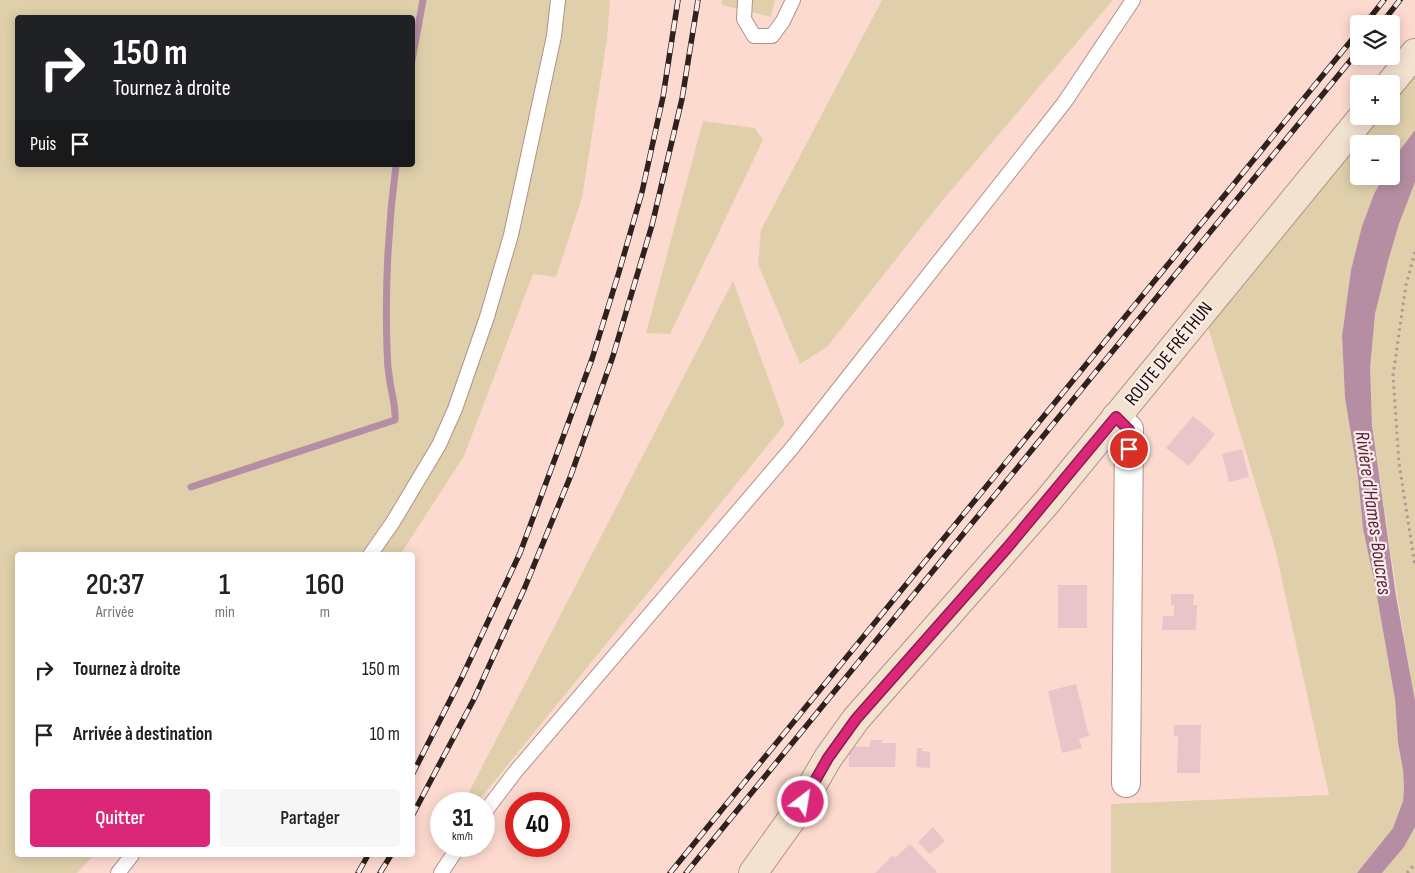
<!DOCTYPE html>
<html lang="fr">
<meta charset="utf-8">
<style>
:root{--surface:#fff;--page:#f6f6f6;--text:#222;--muted:#767676;--accent:#db2777}
body{margin:0;font-family:"Sofia Sans Condensed",sans-serif;background:var(--page);color:var(--text);height:100vh;display:flex;flex-direction:column;font-size:19px;white-space:nowrap}
*{box-sizing:border-box;margin:0}
p{font-size:16px;color:var(--muted)}
.icon{flex:none;width:28px;height:28px;fill:none;stroke:currentColor;stroke-width:2;stroke-linecap:round;stroke-linejoin:round}
.map{position:relative;flex:1;overflow:hidden}
.details{position:absolute;left:15px;top:552px;width:400px;height:305px;display:flex;flex-direction:column;background:var(--surface);border-radius:5px;box-shadow:0 2px 12px #0003}
.details>*{flex:none}
.banner{position:absolute;left:15px;top:15px;width:400px;height:152px;border-radius:5px;box-shadow:0 2px 12px #0003;background:#202124;color:#fff;overflow:hidden}
.fabs{position:absolute;left:1350px;top:15px;display:grid;gap:10px}
.fabs a{display:grid;place-items:center;width:50px;height:50px;border-radius:5px;background:var(--surface);box-shadow:0 2px 12px #0003;font-size:25px}
.speed{position:absolute;left:430px;top:792px;display:flex;gap:10px;font-size:25px;font-weight:700;text-align:center}
.speed>*{display:grid;place-content:center;width:65px;height:65px;border-radius:50%;background:var(--surface);box-shadow:0 2px 12px #0003;line-height:1}
.speed small{font-size:12px;font-weight:400}
.speed .limit{border:8px solid #d22;background:#fff;color:#111}
.pin{position:absolute;display:grid;place-items:center;width:42px;height:42px;color:#fff;margin:-21px;border:2px solid #fff;border-radius:50%;box-shadow:0 1px 5px #0007}
.me{position:absolute;width:55px;margin:-28px;rotate:31deg;stroke-linejoin:round;filter:drop-shadow(0 0 4px #0008)}
.turn{display:flex;align-items:center;gap:18px;height:105px;padding:0 15px;font-size:22px}
.turn .icon{width:65px;height:65px;stroke-width:2.5}
.turn b{display:block;font-size:35px;line-height:42px}
.then{display:flex;align-items:center;height:48px;padding:0 15px;background:#0003;gap:10px;font-size:19px}
.eta{display:flex;justify-content:space-evenly;align-items:center;height:85px;text-align:center}
.eta b{font-size:30px;font-weight:600;line-height:35px}
.primary-button{display:flex;gap:10px;margin-top:auto;padding:10px 15px}
.primary-button a{flex:1;height:58px;border-radius:5px;background:var(--accent);color:#fff;font-size:20px;font-weight:600;line-height:58px;text-align:center}
.primary-button a+a{background:var(--page);color:var(--text)}
ul{padding:0;list-style:none}
li{display:flex;align-items:center;gap:15px;height:65px;padding:0 15px}
li div{flex:1}
li b{display:block;font-size:19px}
li em{font-style:normal}
.map>svg:first-child{display:block}
.green{fill:#dfd0ab;fill-rule:evenodd}
.water{fill:#b68ea3}
.lines{fill:none;stroke-linecap:round;stroke-linejoin:round}
.stream{stroke:#b68ea3;stroke-width:7}
.building{fill:#e9c4c8}
.lane-casing{stroke:#b19187;stroke-width:16}
.street-casing{stroke:#b19187;stroke-width:30}
.secondary-casing{stroke:#b19187;stroke-width:30}
.path{stroke:#b4988f;stroke-width:3;stroke-dasharray:2.5 4;stroke-linecap:butt}
.lane{stroke:#fff;stroke-width:14}
.street{stroke:#fff;stroke-width:28}
.secondary{stroke:#f4e2d1;stroke-width:28}
.rail-casing{stroke:#2f211d;stroke-width:5.5}
.rail{stroke:#fbece8;stroke-width:4;stroke-dasharray:11;stroke-linecap:butt}
.route-casing{stroke:#8e194d;stroke-width:12}
.route{stroke:#db2777;stroke-width:9}
.labels{text-anchor:middle;dominant-baseline:central;stroke-width:4.5;stroke-linejoin:round;paint-order:stroke}
.street-label{font-size:19px;fill:#160a07;stroke:#fbece8}
.water-label{font-size:20px;font-style:italic;fill:#552240;stroke:#fbece8}
</style>
<div class="map">
<svg width="1415" height="873" viewBox="0 0 1415 873">
<rect width="100%" height="100%" fill="#fddacf"/>
<path class="green" d="M0 0H610L607 39 582 198 556 277 533 274 464 456 400 555H18V855H94L77 873H0ZM18 18H412V165H18Z
M722 0H775L771 17 722 5Z
M882 0H1113L937 207 827 347 800 364 758 264 761 230Z
M1415 72V130L1391 162V144H1359V176H1384L1374 194 1362 226 1351 270 1342 336 1345 398 1358 477 1363 529 1375 585 1395 699 1398 743 1403 770 1404 788 1403 801 1393 828 1357 873H1111V804L1329 795 1275 548 1206 320 1378 116H1391V100Z
M703 121 755 128 763 140 670 334 646 333Z
M1415 182V701C1404 637 1393 572 1384 507 1377 461 1369 415 1370 368 1371 304 1392 241 1415 182Z
M733 281 785 424 480 799 467 796Z
M1415 827V873H1382L1404 847Z"/>
<path class="water" d="M1415 130V182L1399 224 1388 261 1375 314 1370 368 1372 425 1396 596 1415 701V827L1404 847 1382 873H1357L1393 828 1403 801 1404 788 1403 770 1398 743 1395 699 1375 585 1363 529 1358 477 1345 398 1342 336 1351 270 1362 226 1374 194 1384 176H1391V162Z"/>
<g class="lines">
<path class="stream" d="M412 60 423 0
M191 487 395 420C396 406 392 396 390 382 388 371 387 359 387 348 385 287 388 226 396 165"/>
</g>
<path class="building" d="M1193 416 1215 434 1189 466 1166 448Z
M1242 449 1249 477 1229 482 1222 454Z
M1058 585H1087V628H1058Z
M1171 594H1194L1193 605H1197L1196 630H1162L1163 616H1174V605H1171Z
M1076 684 1089 736 1079 739 1082 748 1062 753 1048 691Z
M1174 725H1201L1200 773H1177L1178 736H1174Z
M870 740H882V743H896L895 767H849V746L870 747Z
M917 748H922V751L930 752V768L916 767Z
M933 827 945 841 930 854 918 842Z
M910 844 937 872 936 873H875L893 855 895 858Z"/>
<g class="lines">
<defs>
<path id="lane" d="M745 0 744 19 754 36H772L783 21 793 0
M370 555 393 522 439 445 455 409 487 317 511 235 554 36 558 0
M484 813 516 771 792 448 1064 103 1133 0
M118 873 132 855
M441 873 459 846"/>
<path id="street" d="M1116 417 1129 429 1126 783"/>
<path id="secondary" d="M1390 84 1415 53
M753 873 796 813 828 758 856 719 1047 502 1363 116"/>
</defs>
<use href="#lane" class="lane-casing"/>
<use href="#street" class="street-casing"/>
<use href="#secondary" class="secondary-casing"/>
<path class="path" d="M1415 252 1406 285 1393 375 1399 463 1415 566
M1407 873 1415 864"/>
<use href="#lane" class="lane"/>
<use href="#street" class="street"/>
<use href="#secondary" class="secondary"/>
<defs>
<path id="rail" d="M1365 24 1384 0
M1381 24 1400 0
M412 775 462 677 520 553 592 359 619 272 642 192 663 97 678 0
M412 816 474 699 525 587 571 475 613 356 652 225 682 99 698 0
M358 873 368 855
M380 873 391 855
M670 873 1359 31
M686 873 1359 50"/>
</defs>
<use href="#rail" class="rail-casing"/>
<use href="#rail" class="rail"/>
</g>
<g class="lines">
<defs>
<path id="route" d="M803 802 828 758 856 719 1007 548 1116 417 1129 430V449"/>
</defs>
<use href="#route" class="route-casing"/>
<use href="#route" class="route"/>
</g>
<g class="labels">
<g class="street-label">
<text transform="translate(1169 354) rotate(-51)">ROUTE DE FRÉTHUN</text>
</g>
<g class="water-label">
<text transform="translate(1373 513) rotate(82)">Rivière d'Hames-Boucres</text>
</g>
</g>
</svg>
<div class="fabs">
<a><svg class="icon" aria-label="layers" viewBox="0 0 24 24"><path d="M12 4l9 5-9 5-9-5zM3 14l9 5 9-5"/></svg></a>
<a>+</a>
<a>−</a>
</div>
<div class="speed"><div>31<small>km/h</small></div><div class="limit">40</div></div>
<div class="pin" style="left:1129px;top:449px;background:#d93025"><svg class="icon" aria-label="arrive" viewBox="0 0 24 24"><path d="M6 21V4h12l-3 4 3 4H6"/></svg></div>
<svg class="me" style="left:803px;top:802px" viewBox="-20 -20 40 40"><circle r="17" fill="#db2777" stroke="#fff" stroke-width="3"/><path d="M0-11L8 9 0 5-8 9z" fill="#fff"/></svg>
<div class="banner">
<div class="turn"><svg class="icon" aria-label="right" viewBox="0 0 24 24"><path d="M7 20v-9h11M14 6l5 5-5 5"/></svg><div><b>150 m</b>Tournez à droite</div></div>
<div class="then">Puis<svg class="icon" aria-label="arrive" viewBox="0 0 24 24"><path d="M6 21V4h12l-3 4 3 4H6"/></svg></div>
</div>
<section class="details">
<div class="eta">
<div><b>20:37</b><p>Arrivée</p></div>
<div><b>1</b><p>min</p></div>
<div><b>160</b><p>m</p></div>
</div>
<ul>
<li><svg class="icon" aria-label="right" viewBox="0 0 24 24"><path d="M7 20v-9h11M14 6l5 5-5 5"/></svg><div><b>Tournez à droite</b></div><em>150 m</em></li>
<li><svg class="icon" aria-label="arrive" viewBox="0 0 24 24"><path d="M6 21V4h12l-3 4 3 4H6"/></svg><div><b>Arrivée à destination</b></div><em>10 m</em></li>
</ul>
<div class="primary-button"><a>Quitter</a><a>Partager</a></div>
</section>
</div>
